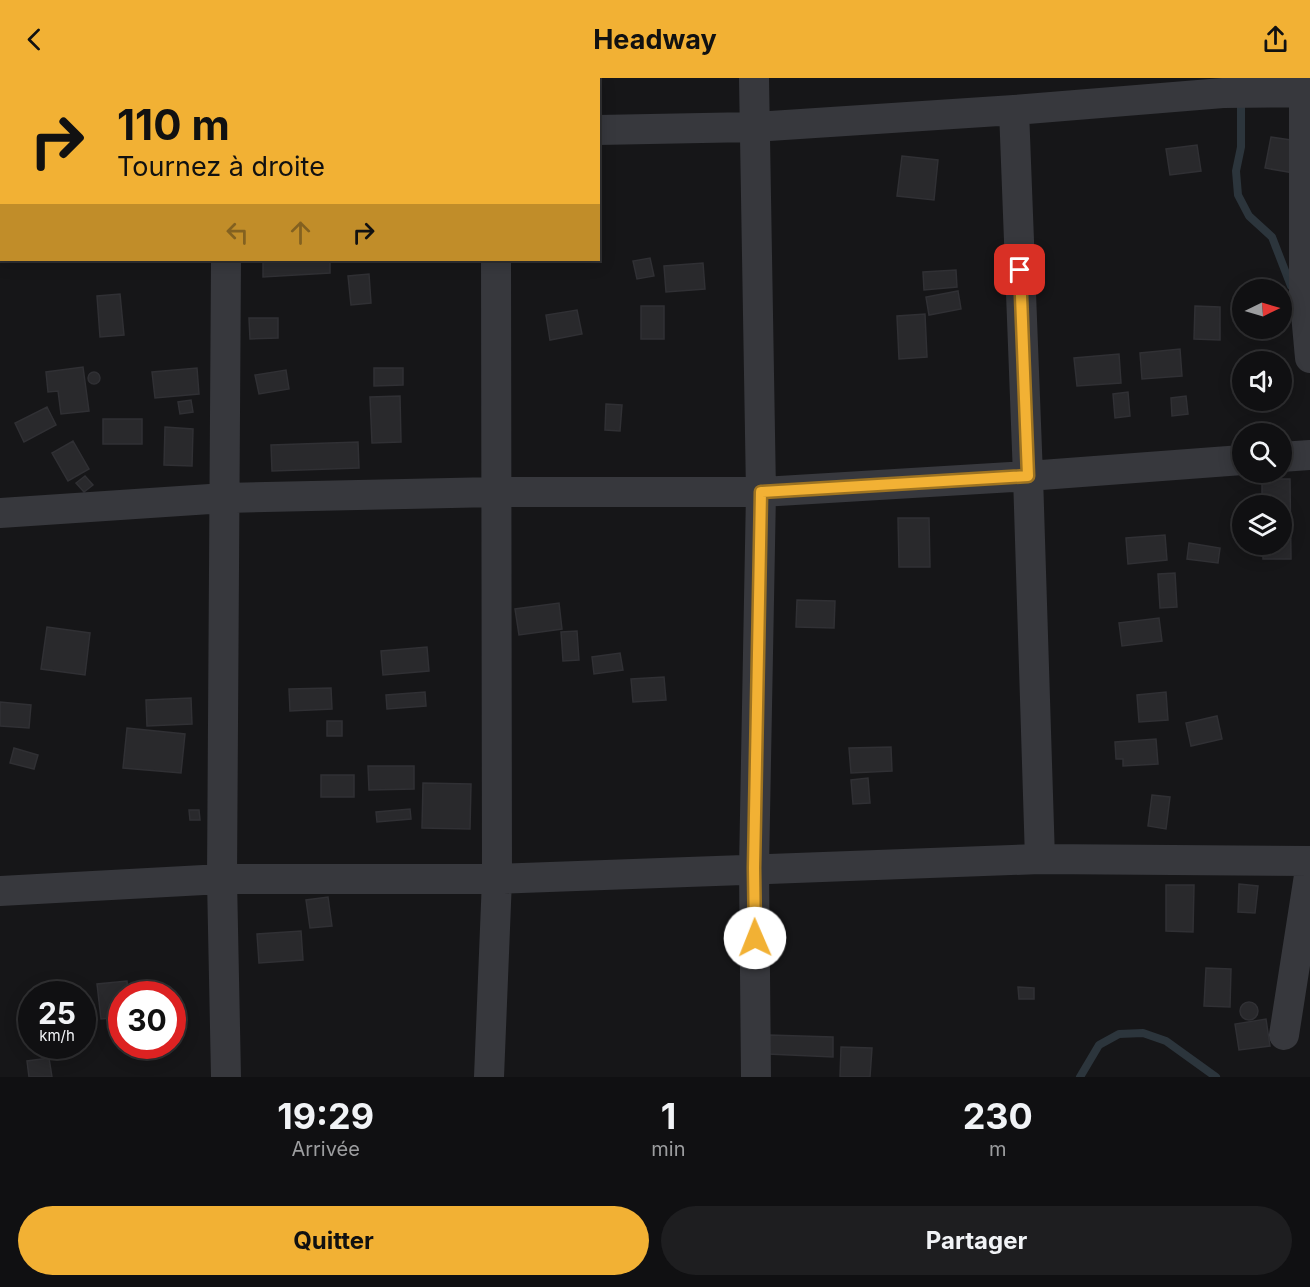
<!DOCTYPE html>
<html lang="fr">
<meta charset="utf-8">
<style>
:root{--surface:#101012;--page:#1e1e20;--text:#f1f3f6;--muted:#9c9d9f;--line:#303032;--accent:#f2b134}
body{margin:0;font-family:Inter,sans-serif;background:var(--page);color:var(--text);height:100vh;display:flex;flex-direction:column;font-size:22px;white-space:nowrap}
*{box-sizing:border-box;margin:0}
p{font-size:20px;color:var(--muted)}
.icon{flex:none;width:33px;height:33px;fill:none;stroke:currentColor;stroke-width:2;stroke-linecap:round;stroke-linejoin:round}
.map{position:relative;height:999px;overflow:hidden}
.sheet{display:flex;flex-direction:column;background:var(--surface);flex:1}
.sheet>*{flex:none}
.banner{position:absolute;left:0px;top:0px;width:600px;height:183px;box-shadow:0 3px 15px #0003,0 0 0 2px var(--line);background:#f2b134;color:#111;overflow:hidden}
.needle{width:39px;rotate:85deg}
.controls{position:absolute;left:1232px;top:201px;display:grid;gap:12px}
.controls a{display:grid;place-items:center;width:60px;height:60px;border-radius:50%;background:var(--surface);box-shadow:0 3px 15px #0003,0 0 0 2px var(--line);font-size:30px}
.speed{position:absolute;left:18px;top:903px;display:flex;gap:12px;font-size:30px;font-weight:700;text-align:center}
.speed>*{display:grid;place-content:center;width:78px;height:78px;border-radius:50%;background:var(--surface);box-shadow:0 3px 15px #0003,0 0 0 2px var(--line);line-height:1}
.speed small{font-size:15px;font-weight:400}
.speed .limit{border:9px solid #d22;background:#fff;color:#111}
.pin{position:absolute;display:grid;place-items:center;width:51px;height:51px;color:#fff;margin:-26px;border-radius:12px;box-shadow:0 3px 9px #0006}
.me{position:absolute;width:66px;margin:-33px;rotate:359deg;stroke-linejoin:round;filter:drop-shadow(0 0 4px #0008)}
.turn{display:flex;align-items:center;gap:21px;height:126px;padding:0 18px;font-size:27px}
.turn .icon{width:78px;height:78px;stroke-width:2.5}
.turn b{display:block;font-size:42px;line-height:51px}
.lanes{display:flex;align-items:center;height:57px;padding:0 18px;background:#0003;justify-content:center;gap:30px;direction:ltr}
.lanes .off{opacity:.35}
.eta{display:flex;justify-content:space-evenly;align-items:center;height:102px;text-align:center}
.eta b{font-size:36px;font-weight:700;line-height:42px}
.primary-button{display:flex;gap:12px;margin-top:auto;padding:12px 18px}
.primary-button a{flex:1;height:69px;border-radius:36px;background:var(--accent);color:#111;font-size:24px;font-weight:700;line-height:69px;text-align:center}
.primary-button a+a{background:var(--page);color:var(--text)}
header{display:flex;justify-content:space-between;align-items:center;height:78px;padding:0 18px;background:var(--accent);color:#111;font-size:27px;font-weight:700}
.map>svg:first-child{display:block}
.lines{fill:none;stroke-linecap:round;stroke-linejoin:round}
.stream{stroke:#2c353c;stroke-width:8}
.building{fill:#29292c;stroke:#303034;stroke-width:1.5}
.minor{stroke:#37383d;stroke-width:30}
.route-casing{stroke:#9d7322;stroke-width:15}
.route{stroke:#f2b134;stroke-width:10}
</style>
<header><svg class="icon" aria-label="back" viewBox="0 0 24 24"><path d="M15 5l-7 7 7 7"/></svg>Headway<svg class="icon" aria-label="share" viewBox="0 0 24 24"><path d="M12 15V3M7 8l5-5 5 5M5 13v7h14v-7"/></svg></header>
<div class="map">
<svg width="1310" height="999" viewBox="0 0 1310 999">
<rect width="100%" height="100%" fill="#161618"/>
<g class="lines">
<path class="stream" d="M1241 20V69L1236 93 1238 117 1249 138 1272 159 1291 208 1295 210
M1080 999 1099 967 1119 956 1143 955 1166 963 1216 999"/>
</g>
<path class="building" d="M1271 59 1304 64 1299 96 1265 90Z
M1197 67 1201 93 1170 97 1166 71Z
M902 78 938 82 934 122 897 118Z
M650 180 654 198 637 201 633 183Z
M263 182H330V195L263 199Z
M703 185 705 211 666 214 664 188Z
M956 192 957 209 924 212 923 194Z
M369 196 371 225 351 227 348 198Z
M958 213 961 231 929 237 926 219Z
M120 216 124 257 100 259 97 218Z
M641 228H664V261H641Z
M1195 228 1220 229V262L1194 261Z
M577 232 582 256 550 262 546 237Z
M925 236 927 279 899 281 897 238Z
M249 240H278V260L250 261Z
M1253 250H1275V256H1253Z
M1180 271 1182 298 1142 301 1140 275Z
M1119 276 1121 305 1077 308 1074 280Z
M83 289 89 333 61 336 58 313 48 314 46 294Z
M197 290 199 316 155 320 152 294Z
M374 290H403V307L374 308Z
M286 292 289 311 259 316 255 297Z
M88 300a6 6 0 1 1 12 0a6 6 0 1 1-12 0Z
M1128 314 1130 338 1115 340 1113 316Z
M400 318 401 364 372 365 370 319Z
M1186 318 1188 336 1172 338 1171 320Z
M191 322 193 334 180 336 178 324Z
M606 326 622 327 620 353 605 352Z
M47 329 56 347 24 364 15 345Z
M103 341H142V366H103Z
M165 349 193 351 192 388 164 387Z
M73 363 89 391 68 403 52 375Z
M358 364 359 390 272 393 271 367Z
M85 398 93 407 84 414 76 405Z
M1262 401H1290L1291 481H1263V466H1281V428H1262Z
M898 440H929L930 489H899Z
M1165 457 1167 482 1128 486 1126 460Z
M1189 465 1220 470 1218 485 1187 481Z
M1175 495 1177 529 1160 530 1158 496Z
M797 522 835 523 834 550 796 549Z
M559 525 562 551 519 557 515 531Z
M1159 540 1162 563 1122 568 1119 545Z
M47 549 90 555 85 597 41 591Z
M577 553 579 582 563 583 561 554Z
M427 569 429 593 383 597 381 573Z
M620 575 623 592 594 596 592 579Z
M664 599 666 622 633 624 631 601Z
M331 610 332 631 290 633 289 611Z
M425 614 426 628 387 631 386 617Z
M1166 614 1168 642 1139 644 1137 617Z
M191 620 192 646 147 648 146 622Z
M0 624 31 627 29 650 0 648Z
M1217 638 1222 661 1191 668 1186 645Z
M327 643H342V658H327Z
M127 650 185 656 181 695 123 690Z
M1156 661 1158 686 1123 688V681H1116L1115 664Z
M891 669 892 693 851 695 849 670Z
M14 670 38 677 34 691 10 685Z
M368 688H414V711L369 712Z
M321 697H354V719H321Z
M868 700 870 725 853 726 851 702Z
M423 705 471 706 470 751 422 750Z
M1152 717 1170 719 1166 751 1148 748Z
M410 731 411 741 377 744 376 734Z
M189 732H199L200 742H190Z
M1239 806 1258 808 1255 835 1238 834Z
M1166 807H1194L1193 854 1166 853Z
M328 819 332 848 310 850 306 822Z
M301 853 303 882 259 885 257 856Z
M1206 890 1231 891 1230 929 1204 928Z
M127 903 128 916H122V939L101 941 97 906Z
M1018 909 1034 910V921H1019Z
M1240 933a9 9 0 1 1 18 0a9 9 0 1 1-18 0Z
M1266 941 1270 968 1239 972 1235 946Z
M769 957 833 959V979L768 976Z
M841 969 872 970 870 999H840Z
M49 980 52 999H29L27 983Z"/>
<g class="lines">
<path class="minor" d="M216 0 217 2
M754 0 761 414 754 791 756 999
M497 2V0
M1304 14V214L1310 280
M1014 32 1028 398 1040 781
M598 52 754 49 1014 32 1223 15 1310 14
M0 93H2
M226 182 222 801 226 999
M1281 379 1310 377
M0 435 225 420 496 414H761L1028 398 1242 382
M0 813 222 801H497L1040 781 1310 783
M1284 957 1310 791
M489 999 497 801 496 182"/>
</g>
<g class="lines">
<defs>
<path id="route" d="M755 860 754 790 761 414 1028 398 1020 192"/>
</defs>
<use href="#route" class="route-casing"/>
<use href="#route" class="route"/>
</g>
</svg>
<div class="controls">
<a><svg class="needle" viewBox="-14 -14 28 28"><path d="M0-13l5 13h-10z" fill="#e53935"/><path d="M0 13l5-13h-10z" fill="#9c9d9f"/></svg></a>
<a><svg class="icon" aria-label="sound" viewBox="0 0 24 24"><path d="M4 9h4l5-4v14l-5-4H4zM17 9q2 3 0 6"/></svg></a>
<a><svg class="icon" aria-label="search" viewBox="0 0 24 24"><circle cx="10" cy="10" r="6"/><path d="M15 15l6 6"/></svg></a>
<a><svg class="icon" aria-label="layers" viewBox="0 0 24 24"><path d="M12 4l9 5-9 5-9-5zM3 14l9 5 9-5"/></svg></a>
</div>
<div class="speed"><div>25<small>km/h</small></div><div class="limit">30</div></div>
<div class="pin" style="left:1020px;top:192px;background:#d93025"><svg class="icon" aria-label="arrive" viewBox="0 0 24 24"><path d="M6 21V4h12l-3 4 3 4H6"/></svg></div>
<svg class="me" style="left:755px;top:860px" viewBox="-20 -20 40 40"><circle r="19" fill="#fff"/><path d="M0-13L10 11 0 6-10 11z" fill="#f2b134"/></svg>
<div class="banner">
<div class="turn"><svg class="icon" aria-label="right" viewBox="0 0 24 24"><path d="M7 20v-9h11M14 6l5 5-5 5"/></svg><div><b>110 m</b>Tournez à droite</div></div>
<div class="lanes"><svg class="icon off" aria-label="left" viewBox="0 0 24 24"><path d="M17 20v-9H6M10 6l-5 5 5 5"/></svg><svg class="icon off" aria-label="ahead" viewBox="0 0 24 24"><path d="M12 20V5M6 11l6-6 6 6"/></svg><svg class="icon" aria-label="right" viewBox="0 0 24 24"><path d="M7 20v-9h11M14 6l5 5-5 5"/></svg></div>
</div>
</div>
<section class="sheet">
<div class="eta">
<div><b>19:29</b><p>Arrivée</p></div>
<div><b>1</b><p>min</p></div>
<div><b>230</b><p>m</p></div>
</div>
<div class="primary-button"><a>Quitter</a><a>Partager</a></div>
</section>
